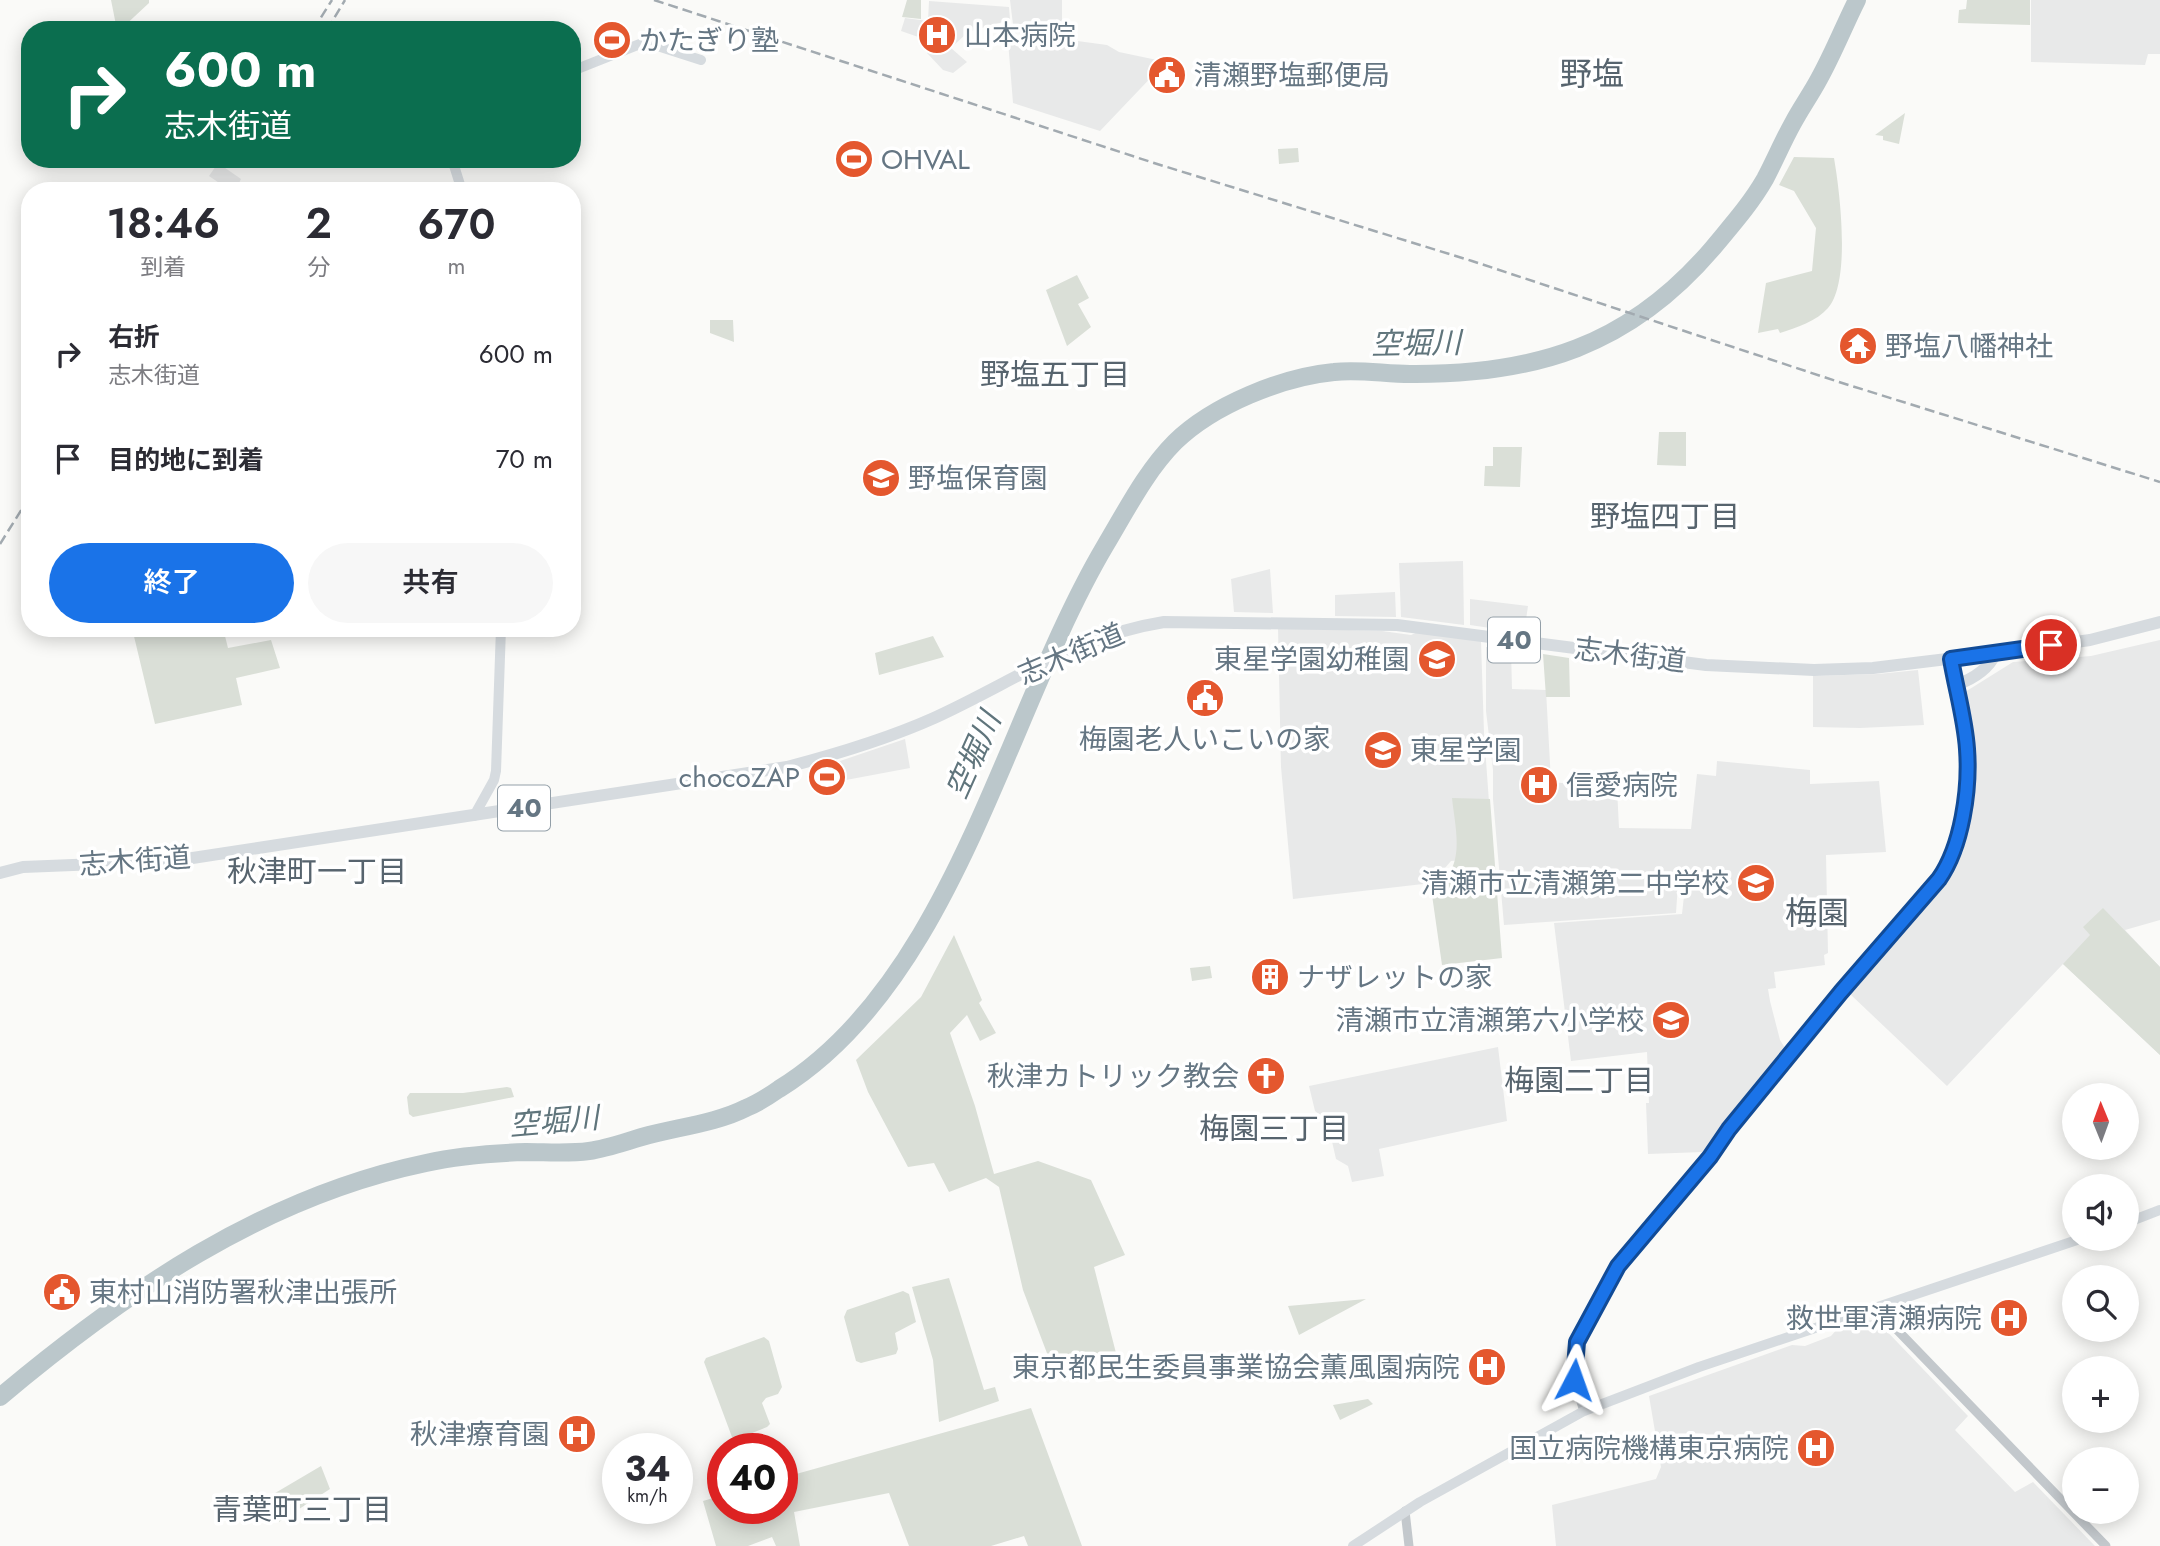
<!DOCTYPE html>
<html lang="ja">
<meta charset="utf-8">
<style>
:root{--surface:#fff;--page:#f7f7f7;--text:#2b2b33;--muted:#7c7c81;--accent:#1a73e8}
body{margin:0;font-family:Jost,"Noto Sans JP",sans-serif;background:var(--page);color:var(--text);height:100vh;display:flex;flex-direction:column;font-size:26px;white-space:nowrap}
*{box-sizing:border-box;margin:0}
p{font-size:23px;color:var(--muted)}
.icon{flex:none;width:38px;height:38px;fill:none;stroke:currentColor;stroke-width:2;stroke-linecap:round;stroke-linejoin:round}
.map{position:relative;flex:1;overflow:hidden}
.drawer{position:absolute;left:21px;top:182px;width:560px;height:455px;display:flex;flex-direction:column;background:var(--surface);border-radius:28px;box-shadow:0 4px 18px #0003}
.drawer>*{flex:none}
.hud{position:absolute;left:21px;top:21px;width:560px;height:147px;border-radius:28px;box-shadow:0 4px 18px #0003;background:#0b6e4f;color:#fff;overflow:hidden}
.needle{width:46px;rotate:359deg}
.tools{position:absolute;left:2062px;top:1083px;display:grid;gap:14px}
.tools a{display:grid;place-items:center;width:77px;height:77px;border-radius:50%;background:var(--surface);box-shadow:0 4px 18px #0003;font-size:35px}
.speed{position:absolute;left:602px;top:1433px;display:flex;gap:14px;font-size:35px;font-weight:700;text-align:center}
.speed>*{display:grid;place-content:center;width:91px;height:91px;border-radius:50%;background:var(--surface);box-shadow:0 4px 18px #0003;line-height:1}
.speed small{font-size:18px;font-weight:400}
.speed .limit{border:10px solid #d22;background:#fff;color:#111}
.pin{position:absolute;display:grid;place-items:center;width:60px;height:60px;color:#fff;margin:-30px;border:4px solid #fff;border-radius:50%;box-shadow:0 2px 7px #0007}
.me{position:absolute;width:77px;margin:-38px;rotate:4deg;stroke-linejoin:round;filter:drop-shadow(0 0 5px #0008)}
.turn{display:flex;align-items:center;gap:24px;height:147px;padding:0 28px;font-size:32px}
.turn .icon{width:91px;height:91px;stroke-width:2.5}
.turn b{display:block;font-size:49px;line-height:60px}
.eta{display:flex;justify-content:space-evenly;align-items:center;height:119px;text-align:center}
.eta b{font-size:42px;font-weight:600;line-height:49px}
.primary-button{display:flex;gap:14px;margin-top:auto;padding:14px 28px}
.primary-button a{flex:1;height:80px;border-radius:42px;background:var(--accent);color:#fff;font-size:28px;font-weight:600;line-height:80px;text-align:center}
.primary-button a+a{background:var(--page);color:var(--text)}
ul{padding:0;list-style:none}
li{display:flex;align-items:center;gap:21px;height:105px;padding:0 28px}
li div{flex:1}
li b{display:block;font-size:26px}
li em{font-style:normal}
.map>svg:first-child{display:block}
.built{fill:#e8e9e9}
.green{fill:#dadfd7}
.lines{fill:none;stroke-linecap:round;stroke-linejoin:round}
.river{stroke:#bbc7cb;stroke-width:18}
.tertiary{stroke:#c3c8cc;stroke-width:9}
.secondary{stroke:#d6dbdf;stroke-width:10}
.primary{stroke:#d6dbdf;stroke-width:12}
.rail{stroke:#a2aab0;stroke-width:2.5;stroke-dasharray:10 5;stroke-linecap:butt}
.route-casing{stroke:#114b97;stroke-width:18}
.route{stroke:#1a73e8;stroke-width:12}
.labels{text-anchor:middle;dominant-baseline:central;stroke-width:7;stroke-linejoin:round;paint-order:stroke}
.shield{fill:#fff;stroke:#939fa8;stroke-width:2}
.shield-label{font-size:26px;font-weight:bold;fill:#657683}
.poi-label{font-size:28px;fill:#657683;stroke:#fff;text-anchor:start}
.street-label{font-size:28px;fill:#657683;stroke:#fff}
.water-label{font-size:30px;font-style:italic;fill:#60757c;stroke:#fff}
.neighbourhood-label{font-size:30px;fill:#57646e;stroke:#fff}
.quarter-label{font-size:32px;fill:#57646e;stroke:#fff}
</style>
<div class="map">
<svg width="2160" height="1546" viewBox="0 0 2160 1546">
<rect width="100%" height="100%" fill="#fafaf8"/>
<path class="built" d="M1010 0H1062V35L1014 33Z
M2031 0H2160V54H2148L2145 65 2031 62Z
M929 1 1009 7 1010 20 968 32 951 48 967 62 953 73 943 70 927 53V40L901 31 905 18 928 21Z
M1039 39 1070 40 1107 45 1119 52 1157 60 1160 68 1100 131 1013 103 1008 41Z
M218 163 241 179 235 191H231L209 176Z
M1463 561 1464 625 1401 617 1399 563Z
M1270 569 1273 613 1234 612 1231 579Z
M1395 592 1396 617 1335 616V595Z
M1470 599 1528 606 1524 633 1470 625Z
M1278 628 1382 631 1411 635 1418 632 1481 641 1484 733 1493 857 1451 861 1439 875 1423 884 1293 899 1281 767Z
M2160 640V920L2125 930 2160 967V1055L2063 964 1947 1086 1850 994 1950 877 1963 852 1971 804 1974 767V748L1965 692 2013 662 2091 656Z
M1486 647 1511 650 1512 689 1546 690 1551 782 1617 788 1619 828 1691 829 1697 774 1716 776 1717 761 1810 770V784L1879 781 1886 852 1826 855 1828 953 1824 955 1825 965 1774 972 1776 988 1768 989 1770 1001 1780 1040 1785 1048 1703 1152 1648 1154 1646 1103H1649L1647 1052 1571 1061 1554 923 1682 914 1687 869H1679L1676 913 1504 925 1493 799V770L1486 711Z
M1918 670 1924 725 1860 728 1813 727V676L1878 674Z
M905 739 910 768 846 780 840 761Z
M1498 1047 1507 1121 1379 1149 1384 1176 1352 1182 1348 1166 1336 1159 1326 1115H1320L1315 1111 1309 1086Z
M1871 1320 1877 1321 1968 1416 1955 1430 2015 1492 2033 1482 2095 1546H1556L1552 1505 1656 1479 1661 1467 1649 1396 1792 1345 1805 1346 1831 1336 1838 1328Z"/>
<path class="green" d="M111 0H149V3L120 30H117Z
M907 0H921V19L902 17Z
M1967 0H2030V25L1958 23 1959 10 1966 9Z
M1905 113 1899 144 1883 140V136L1875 135Z
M1298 148 1299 162 1279 164 1278 149Z
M1794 157 1834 158C1840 192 1851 282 1828 308 1817 321 1796 328 1780 333L1778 329 1758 333 1766 283 1812 271 1816 228 1794 191 1779 185Z
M1077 275 1089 298 1078 304 1091 327 1067 346 1046 290Z
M710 320H733L734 342 710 333Z
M1659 432H1686V466L1657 465Z
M1493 447H1522L1520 487 1484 486 1485 466H1493Z
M132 628H223L228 648 271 640 280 668 236 678 242 705 155 724Z
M933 636 944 657 879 675 875 653Z
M1543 654 1569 658 1570 697H1546Z
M1452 798 1490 799 1502 958 1442 965 1432 895C1434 882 1445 881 1451 870 1462 850 1454 819 1452 798Z
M2103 908 2160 967V1055L2063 964 2090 935 2083 927Z
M954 935 982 1000 979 1003 996 1033 980 1041 967 1015 950 1033 975 1106 994 1174 1038 1161 1091 1180 1125 1255 1094 1267 1116 1353 1053 1369 1023 1290 999 1187 986 1178 949 1192 934 1163 908 1167 868 1092 856 1060 921 997Z
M1210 966 1212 978 1192 981 1190 968Z
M507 1087 511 1088 514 1097 413 1117 409 1114 407 1097 410 1093H463Z
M949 1278 984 1390 995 1387 999 1401 939 1422 933 1360 912 1287Z
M903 1291 909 1294 916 1322 895 1333 898 1349 896 1354 861 1363 856 1361 844 1317 847 1310Z
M1366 1299 1299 1335 1288 1306Z
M764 1337 769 1341 782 1387 778 1394 766 1398 762 1403 770 1424 767 1427 737 1439 732 1437 704 1362 706 1358Z
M1368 1399 1373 1404 1340 1420 1333 1405Z
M1031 1408 1082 1546H1028L1024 1536 991 1546H909L889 1493 794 1512 800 1546H776L772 1537 748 1546H716L703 1501 723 1495V1508H782V1478Z
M321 1466 330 1489 279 1522 265 1499Z"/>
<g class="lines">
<path class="river" d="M0 1397C125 1292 263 1197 426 1163 457 1156 493 1153 526 1152 546 1152 568 1154 589 1151 609 1148 630 1140 649 1135 680 1127 719 1122 746 1108 758 1103 769 1096 779 1089 953 982 1005 715 1105 546 1126 511 1146 471 1175 442 1213 405 1282 377 1334 372 1359 369 1385 374 1410 374 1535 375 1629 346 1712 249 1731 226 1750 205 1765 179 1775 160 1783 141 1793 123 1801 108 1811 94 1819 79 1833 54 1844 26 1857 0"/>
<path class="tertiary" d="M1876 1308 2106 1546
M1584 1411 1574 1380 1577 1342 1618 1266 1710 1157 1729 1129 1841 992 1939 879C1962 846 1971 788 1967 749 1965 727 1960 706 1956 685
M1405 1511 1409 1546"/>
<path class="secondary" d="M572 71 645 42 701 60
M452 159 462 191
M474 816 494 780 496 771 501 628
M2126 1223 2160 1210
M1353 1546 1420 1502 1584 1411 1699 1367 2080 1239"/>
<path class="primary" d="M1951 659 1956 685C1973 679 1988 670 1996 653
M0 873 23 867 173 861 787 767C837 754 887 739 934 718 1013 682 1075 636 1164 622L1397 625 1706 665 1814 670 1873 668 2013 651 2090 640 2160 622"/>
<path class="rail" d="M654 0 1154 163 1472 261 1839 382 2160 482
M313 30 332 0
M327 30 345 0
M0 544 30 496"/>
</g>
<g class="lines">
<defs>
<path id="route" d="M1574 1380 1577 1342 1618 1266 1710 1157 1729 1129 1841 992 1939 879C1962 846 1970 789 1967 749 1965 719 1956 689 1951 659L2051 645"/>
</defs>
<use href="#route" class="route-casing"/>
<use href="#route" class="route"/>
</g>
<defs>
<symbol id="hospital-disc" viewBox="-11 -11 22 22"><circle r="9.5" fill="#e4572e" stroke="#fff"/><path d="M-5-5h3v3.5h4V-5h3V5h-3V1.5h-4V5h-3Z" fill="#fff"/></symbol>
<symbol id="stadium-disc" viewBox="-11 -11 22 22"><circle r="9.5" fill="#e4572e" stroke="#fff"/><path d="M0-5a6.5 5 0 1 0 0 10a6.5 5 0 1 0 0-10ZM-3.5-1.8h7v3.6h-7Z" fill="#fff"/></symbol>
<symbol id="civic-disc" viewBox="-11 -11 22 22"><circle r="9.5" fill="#e4572e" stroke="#fff"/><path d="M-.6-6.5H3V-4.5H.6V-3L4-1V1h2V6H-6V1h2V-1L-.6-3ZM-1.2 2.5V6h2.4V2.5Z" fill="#fff"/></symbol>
<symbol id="temple-disc" viewBox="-11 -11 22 22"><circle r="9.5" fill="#e4572e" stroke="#fff"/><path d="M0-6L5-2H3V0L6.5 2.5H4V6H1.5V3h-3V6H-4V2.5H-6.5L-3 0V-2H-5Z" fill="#fff"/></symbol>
<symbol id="school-disc" viewBox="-11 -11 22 22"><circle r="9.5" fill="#e4572e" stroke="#fff"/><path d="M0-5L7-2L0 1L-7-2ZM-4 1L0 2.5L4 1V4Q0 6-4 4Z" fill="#fff"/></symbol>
<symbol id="building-disc" viewBox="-11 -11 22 22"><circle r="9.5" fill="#e4572e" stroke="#fff"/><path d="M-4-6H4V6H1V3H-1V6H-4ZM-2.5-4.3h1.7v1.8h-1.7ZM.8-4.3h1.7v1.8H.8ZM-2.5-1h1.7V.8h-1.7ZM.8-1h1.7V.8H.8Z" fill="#fff"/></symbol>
<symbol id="church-disc" viewBox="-11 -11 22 22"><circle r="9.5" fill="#e4572e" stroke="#fff"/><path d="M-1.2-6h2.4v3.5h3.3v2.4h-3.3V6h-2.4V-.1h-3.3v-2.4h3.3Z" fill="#fff"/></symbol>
</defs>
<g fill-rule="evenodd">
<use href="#hospital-disc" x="915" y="13" width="44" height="44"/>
<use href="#stadium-disc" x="590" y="18" width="44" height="44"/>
<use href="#civic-disc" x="1145" y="53" width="44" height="44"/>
<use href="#stadium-disc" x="832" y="137" width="44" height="44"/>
<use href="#temple-disc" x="1836" y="324" width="44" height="44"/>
<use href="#school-disc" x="859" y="456" width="44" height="44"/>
<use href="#school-disc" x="1415" y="637" width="44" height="44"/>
<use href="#civic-disc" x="1183" y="676" width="44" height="44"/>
<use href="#school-disc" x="1361" y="728" width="44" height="44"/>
<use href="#stadium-disc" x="805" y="755" width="44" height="44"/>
<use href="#hospital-disc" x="1517" y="763" width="44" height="44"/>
<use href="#school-disc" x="1734" y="861" width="44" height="44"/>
<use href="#building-disc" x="1248" y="955" width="44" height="44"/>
<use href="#school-disc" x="1649" y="998" width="44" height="44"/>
<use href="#church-disc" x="1244" y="1054" width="44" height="44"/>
<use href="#civic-disc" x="40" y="1270" width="44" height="44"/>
<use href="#hospital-disc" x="1987" y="1296" width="44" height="44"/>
<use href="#hospital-disc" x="1465" y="1345" width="44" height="44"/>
<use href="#hospital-disc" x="555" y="1412" width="44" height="44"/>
<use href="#hospital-disc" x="1794" y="1426" width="44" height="44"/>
</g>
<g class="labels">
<g class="shield">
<rect x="1488" y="617.5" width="52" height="45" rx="5"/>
<rect x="498" y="785.5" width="52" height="45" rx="5"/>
</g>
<g class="shield-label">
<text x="1514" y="640">40</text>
<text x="524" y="808">40</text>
</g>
<g class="poi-label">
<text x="964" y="35">山本病院</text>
<text x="639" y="40">かたぎり塾</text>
<text x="1194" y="75">清瀬野塩郵便局</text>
<text x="881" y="159">OHVAL</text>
<text x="1885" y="346">野塩八幡神社</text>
<text x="908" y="478">野塩保育園</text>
<text x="1410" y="659" text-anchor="end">東星学園幼稚園</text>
<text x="1205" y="739" text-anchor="middle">梅園老人いこいの家</text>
<text x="1410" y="750">東星学園</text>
<text x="800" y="777" text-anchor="end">chocoZAP</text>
<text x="1566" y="785">信愛病院</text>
<text x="1729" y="883" text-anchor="end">清瀬市立清瀬第二中学校</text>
<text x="1297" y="977">ナザレットの家</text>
<text x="1644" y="1020" text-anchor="end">清瀬市立清瀬第六小学校</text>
<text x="1239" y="1076" text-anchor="end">秋津カトリック教会</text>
<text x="89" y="1292">東村山消防署秋津出張所</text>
<text x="1982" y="1318" text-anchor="end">救世軍清瀬病院</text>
<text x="1460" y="1367" text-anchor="end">東京都民生委員事業協会薫風園病院</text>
<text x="550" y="1434" text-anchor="end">秋津療育園</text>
<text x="1789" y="1448" text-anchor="end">国立病院機構東京病院</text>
</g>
<g class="street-label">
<text transform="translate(1071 654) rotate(-23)">志木街道</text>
<text transform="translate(1630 655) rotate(7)">志木街道</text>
<text transform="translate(135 861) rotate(-4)">志木街道</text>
</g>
<g class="water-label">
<text transform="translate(1416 343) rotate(-1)">空堀川</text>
<text transform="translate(973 755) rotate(-66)">空堀川</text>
<text transform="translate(554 1121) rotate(-5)">空堀川</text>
</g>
<g class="neighbourhood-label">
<text x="1055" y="374">野塩五丁目</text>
<text x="1665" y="516">野塩四丁目</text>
<text x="317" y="871">秋津町一丁目</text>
<text x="1579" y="1080">梅園二丁目</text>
<text x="1274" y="1128">梅園三丁目</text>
<text x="302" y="1509">青葉町三丁目</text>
</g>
<g class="quarter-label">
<text x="1592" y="74">野塩</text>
<text x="1817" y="913">梅園</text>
</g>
</g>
</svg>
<div class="tools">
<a><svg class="needle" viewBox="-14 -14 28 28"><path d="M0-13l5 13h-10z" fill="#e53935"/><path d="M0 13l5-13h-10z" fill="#7c7c81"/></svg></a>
<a><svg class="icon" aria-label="sound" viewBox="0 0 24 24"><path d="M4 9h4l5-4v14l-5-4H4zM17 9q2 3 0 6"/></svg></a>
<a><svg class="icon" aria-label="search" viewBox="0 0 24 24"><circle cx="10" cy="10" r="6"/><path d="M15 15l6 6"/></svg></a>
<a>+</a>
<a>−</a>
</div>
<div class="speed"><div>34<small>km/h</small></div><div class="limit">40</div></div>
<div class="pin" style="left:2051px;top:645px;background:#d93025"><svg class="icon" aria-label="arrive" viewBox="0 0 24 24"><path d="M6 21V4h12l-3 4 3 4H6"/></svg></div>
<svg class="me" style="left:1574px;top:1380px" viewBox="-20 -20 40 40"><path d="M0-17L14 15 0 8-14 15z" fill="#1a73e8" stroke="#fff" stroke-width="4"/></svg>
<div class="hud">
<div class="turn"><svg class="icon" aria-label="right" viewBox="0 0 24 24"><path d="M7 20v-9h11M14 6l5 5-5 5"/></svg><div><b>600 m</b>志木街道</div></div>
</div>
<section class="drawer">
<div class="eta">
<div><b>18:46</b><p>到着</p></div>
<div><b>2</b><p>分</p></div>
<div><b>670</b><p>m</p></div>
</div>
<ul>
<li><svg class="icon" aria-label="right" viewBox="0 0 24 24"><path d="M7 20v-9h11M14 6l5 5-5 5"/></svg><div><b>右折</b><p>志木街道</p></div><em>600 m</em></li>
<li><svg class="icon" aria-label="arrive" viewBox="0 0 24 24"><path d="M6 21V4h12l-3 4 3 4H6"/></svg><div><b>目的地に到着</b></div><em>70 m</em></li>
</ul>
<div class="primary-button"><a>終了</a><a>共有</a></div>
</section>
</div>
